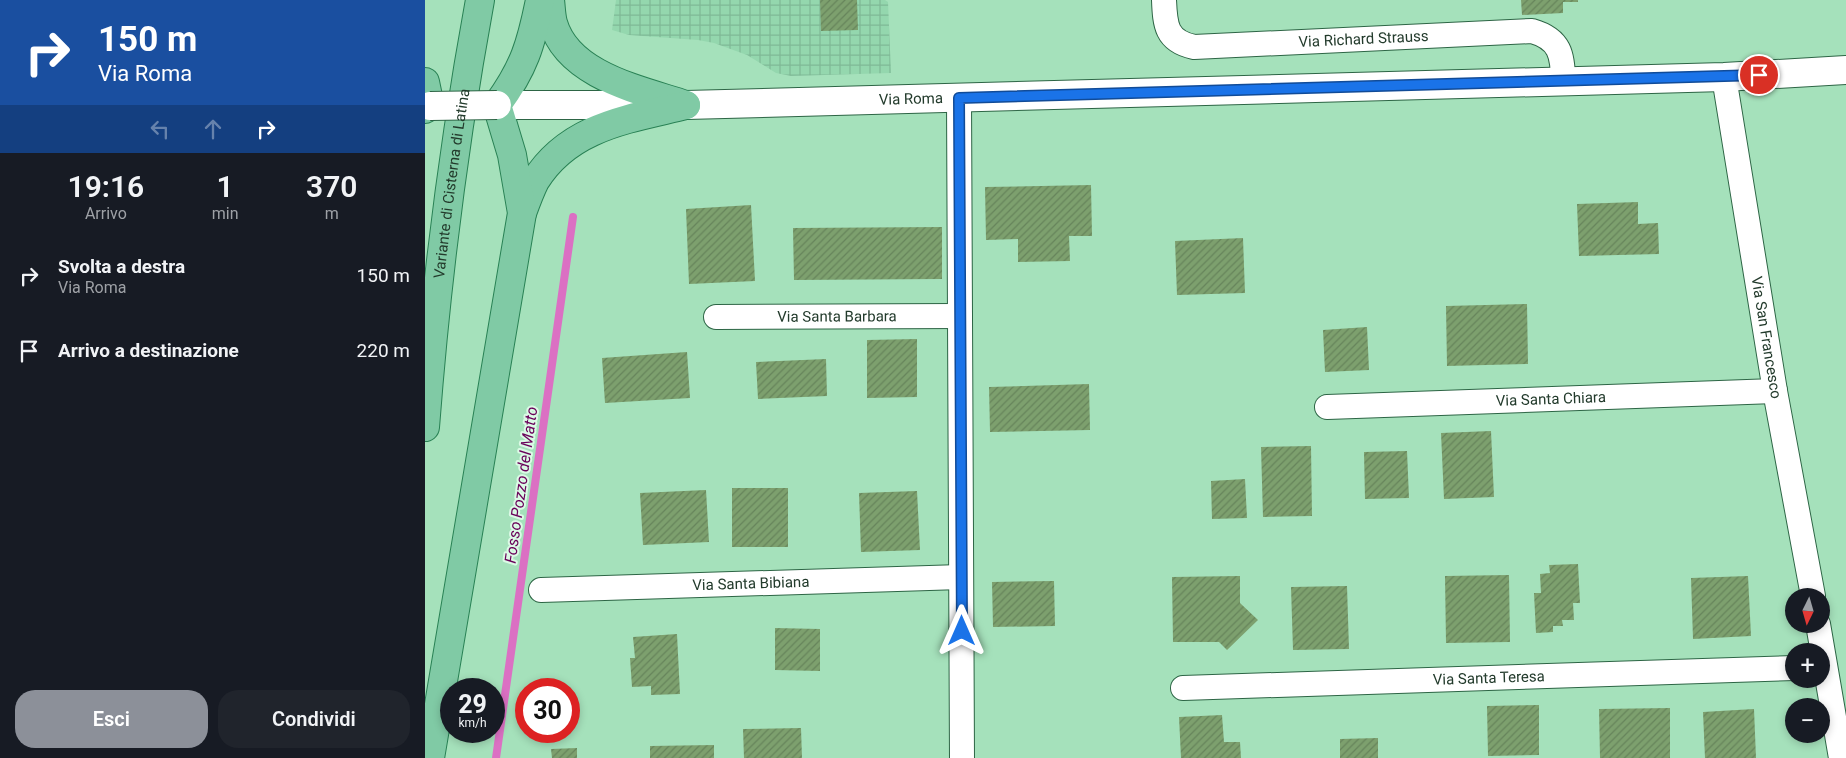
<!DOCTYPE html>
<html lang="it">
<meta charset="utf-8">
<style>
:root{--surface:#171b24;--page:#20242c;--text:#f1f3f6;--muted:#9ea1a6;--accent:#8c9099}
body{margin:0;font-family:Roboto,sans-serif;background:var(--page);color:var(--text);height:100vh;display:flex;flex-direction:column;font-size:19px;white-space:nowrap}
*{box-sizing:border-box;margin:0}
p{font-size:16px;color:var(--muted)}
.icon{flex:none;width:28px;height:28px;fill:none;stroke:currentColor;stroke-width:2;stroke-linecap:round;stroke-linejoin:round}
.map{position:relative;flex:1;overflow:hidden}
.sheet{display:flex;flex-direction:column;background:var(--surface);width:425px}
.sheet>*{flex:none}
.banner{background:#1a4fa0;color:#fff;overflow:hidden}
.needle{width:32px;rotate:185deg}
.fabs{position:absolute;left:1360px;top:588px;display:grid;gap:10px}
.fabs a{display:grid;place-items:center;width:45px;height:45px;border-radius:50%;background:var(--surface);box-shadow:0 2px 8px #0003;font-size:25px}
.speed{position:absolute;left:15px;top:678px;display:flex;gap:10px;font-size:25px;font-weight:700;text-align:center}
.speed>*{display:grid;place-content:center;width:65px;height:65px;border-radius:50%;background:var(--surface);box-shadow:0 2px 8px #0003;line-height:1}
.speed small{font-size:12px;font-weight:400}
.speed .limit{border:8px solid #d22;background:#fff;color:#111}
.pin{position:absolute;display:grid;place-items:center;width:42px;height:42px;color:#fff;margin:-21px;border:2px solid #fff;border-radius:50%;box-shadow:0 1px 5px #0007}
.me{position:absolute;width:55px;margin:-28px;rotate:0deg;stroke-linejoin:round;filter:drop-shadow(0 0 4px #0008)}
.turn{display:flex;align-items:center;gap:18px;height:105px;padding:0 15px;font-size:22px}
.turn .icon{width:65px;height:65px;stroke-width:2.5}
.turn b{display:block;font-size:35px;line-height:42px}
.lanes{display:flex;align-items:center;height:48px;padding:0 15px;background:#0003;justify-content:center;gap:25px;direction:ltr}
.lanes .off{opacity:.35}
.eta{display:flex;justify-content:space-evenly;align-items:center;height:85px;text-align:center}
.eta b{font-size:30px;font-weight:600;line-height:35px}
.primary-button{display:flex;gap:10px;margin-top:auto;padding:10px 15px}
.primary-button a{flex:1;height:58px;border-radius:20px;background:var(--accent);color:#fff;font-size:20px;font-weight:600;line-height:58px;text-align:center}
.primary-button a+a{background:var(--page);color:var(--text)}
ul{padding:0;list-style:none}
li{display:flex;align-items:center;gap:15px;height:75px;padding:0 15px}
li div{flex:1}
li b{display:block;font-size:19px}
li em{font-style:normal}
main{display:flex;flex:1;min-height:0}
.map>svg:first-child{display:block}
.industrial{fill:url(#industrial-grid)}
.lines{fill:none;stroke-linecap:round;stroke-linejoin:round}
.stream{stroke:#db70c3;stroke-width:8}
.building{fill:url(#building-hatch)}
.minor-casing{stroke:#2d6545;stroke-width:26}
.tertiary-casing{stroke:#2d6545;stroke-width:30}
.primary-casing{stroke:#288154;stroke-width:30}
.minor{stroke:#fff;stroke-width:24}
.tertiary{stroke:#fff;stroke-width:28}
.primary{stroke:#80caa5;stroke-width:28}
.tertiary-bridge-casing{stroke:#2d6545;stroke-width:30;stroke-linecap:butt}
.tertiary-bridge{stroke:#fff;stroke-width:28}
.route-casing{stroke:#114b97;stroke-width:12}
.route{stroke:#1a73e8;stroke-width:9}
.labels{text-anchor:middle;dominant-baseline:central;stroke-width:4;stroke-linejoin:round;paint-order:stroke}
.street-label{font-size:15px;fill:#233b2c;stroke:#dcfae6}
.water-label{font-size:16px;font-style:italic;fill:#690059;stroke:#dcfae6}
</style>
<main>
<section class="sheet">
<div class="banner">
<div class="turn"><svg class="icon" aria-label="right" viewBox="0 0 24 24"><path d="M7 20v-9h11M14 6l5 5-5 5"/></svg><div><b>150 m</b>Via Roma</div></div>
<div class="lanes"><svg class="icon off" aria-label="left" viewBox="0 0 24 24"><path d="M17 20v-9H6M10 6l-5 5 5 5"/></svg><svg class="icon off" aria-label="ahead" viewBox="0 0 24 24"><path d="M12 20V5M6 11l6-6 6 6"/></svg><svg class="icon" aria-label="right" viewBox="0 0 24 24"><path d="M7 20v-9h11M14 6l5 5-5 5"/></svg></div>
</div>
<div class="eta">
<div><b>19:16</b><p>Arrivo</p></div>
<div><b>1</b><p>min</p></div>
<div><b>370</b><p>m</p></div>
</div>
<ul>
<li><svg class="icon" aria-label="right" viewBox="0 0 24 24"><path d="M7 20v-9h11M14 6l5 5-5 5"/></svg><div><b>Svolta a destra</b><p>Via Roma</p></div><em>150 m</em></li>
<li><svg class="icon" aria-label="arrive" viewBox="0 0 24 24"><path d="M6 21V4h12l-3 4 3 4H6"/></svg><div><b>Arrivo a destinazione</b></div><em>220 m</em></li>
</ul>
<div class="primary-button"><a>Esci</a><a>Condividi</a></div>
</section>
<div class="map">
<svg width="1421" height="758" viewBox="0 0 1421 758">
<defs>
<pattern id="industrial-grid" width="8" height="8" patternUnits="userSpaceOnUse" patternTransform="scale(1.25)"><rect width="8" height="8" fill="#94d7ae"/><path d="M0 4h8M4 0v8" fill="none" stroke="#7fb996"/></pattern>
<pattern id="building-hatch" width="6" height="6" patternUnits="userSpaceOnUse" patternTransform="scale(1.25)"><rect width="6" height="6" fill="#7da06e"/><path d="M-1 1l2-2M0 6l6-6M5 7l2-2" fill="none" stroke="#66845b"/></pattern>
</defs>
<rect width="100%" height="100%" fill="#a5e1bb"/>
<path class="industrial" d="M191 0H460L463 2 466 73 366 76 351 73 322 55 289 43 273 40 204 35 187 30Z"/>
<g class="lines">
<path class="stream" d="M71 758 148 217"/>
</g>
<path class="building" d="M395 0H432L433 30 396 31Z
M1096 0H1153V2H1138V13L1097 15Z
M666 185 667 236H644L645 261 593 262V239L561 240 560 187Z
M1213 202V224L1233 223 1234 254 1154 256 1152 204Z
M326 205 330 281 264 284 261 209Z
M517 227V279L369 280 368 228Z
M818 238 820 293 752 295 750 241Z
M1102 304 1103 364 1022 366 1021 306Z
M942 327 944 370 900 372 898 330Z
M492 339V397L442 398V340Z
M262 352 265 398 180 403 177 358Z
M401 359 402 396 333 399 331 362Z
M664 384 665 430 565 432 564 387Z
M1066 431 1069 497 1019 499 1016 433Z
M886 446 887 516 838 517 836 447Z
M982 451 984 498 940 499 939 452Z
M820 479 822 518 787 519 786 481Z
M307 488H363V547H307Z
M281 490 284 542 218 545 215 493Z
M492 491 495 550 436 552 434 493Z
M1153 564 1155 603H1148L1149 620H1137L1138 626H1128V632L1111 633 1109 593H1116L1115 574 1125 573 1124 565Z
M1084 575 1085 642 1021 643 1020 576Z
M815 576V603L833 620 802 650 794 642H748L747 577Z
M1323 576 1326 636 1268 639 1266 578Z
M629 581 630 626 568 627 567 582Z
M922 586 924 649 868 650 866 587Z
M350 628 395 629V671L350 670Z
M252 634 255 694 226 695V686L207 687 205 658H210L208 637Z
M1114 705V755L1063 756 1062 706Z
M1245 708V758H1175L1174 709Z
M1329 709 1331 758H1280L1278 712Z
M797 715 799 742H815L816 758H756L754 717Z
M376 728 377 758H319L318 729Z
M953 738V758H915V739Z
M289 745V758H225V746Z
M152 748V758H127L126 749Z"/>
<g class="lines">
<defs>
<g id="minor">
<path id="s1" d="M739 0C740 25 741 41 769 47L1107 31C1135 39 1138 55 1138 81"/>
<path id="s2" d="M1299 77 1350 391 1388 596"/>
<path d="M534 98 537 758"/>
<path id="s3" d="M291 317 535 316"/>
<path id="s4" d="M902 407 1350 391"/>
<path id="s5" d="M116 590 536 577"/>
<path d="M1393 624 1416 758"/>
<path id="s6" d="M758 688 1369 668"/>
</g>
<g id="tertiary">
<path id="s7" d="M72 105H261L1299 77 1421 70"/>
</g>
<g id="primary">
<path d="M125 0C126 8 126 16 128 23 143 76 216 90 261 105"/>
<path d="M0 82 5 106 0 109"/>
<path d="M97 213C101 202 105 191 110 181 144 126 204 119 261 105"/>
<path id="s8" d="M0 427C11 284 29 141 55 0"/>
<path d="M5 758 97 213 87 155 72 105C99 68 106 45 115 0"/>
</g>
</defs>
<use href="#minor" class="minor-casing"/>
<use href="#tertiary" class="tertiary-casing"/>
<use href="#primary" class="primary-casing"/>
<use href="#minor" class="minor"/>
<use href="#tertiary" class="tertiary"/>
<use href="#primary" class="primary"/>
<defs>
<path id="tertiary-bridge" d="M5 106 72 105"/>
</defs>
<use href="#tertiary-bridge" class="tertiary-bridge-casing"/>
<use href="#tertiary-bridge" class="tertiary-bridge"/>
</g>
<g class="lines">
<defs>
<path id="route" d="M537 631 534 98 1334 75"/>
</defs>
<use href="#route" class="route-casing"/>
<use href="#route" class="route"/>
</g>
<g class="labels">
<g class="street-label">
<text stroke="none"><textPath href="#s1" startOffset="232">Via Richard Strauss</textPath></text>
<text stroke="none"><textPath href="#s7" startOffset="414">Via Roma</textPath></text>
<text stroke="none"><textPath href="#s8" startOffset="245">Variante di Cisterna di Latina</textPath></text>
<text stroke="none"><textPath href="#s3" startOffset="121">Via Santa Barbara</textPath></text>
<text stroke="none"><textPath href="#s2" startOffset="264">Via San Francesco</textPath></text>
<text stroke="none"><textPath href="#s4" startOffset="224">Via Santa Chiara</textPath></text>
<text stroke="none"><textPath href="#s5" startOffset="210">Via Santa Bibiana</textPath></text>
<text stroke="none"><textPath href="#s6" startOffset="306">Via Santa Teresa</textPath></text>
</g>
<g class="water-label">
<text transform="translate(96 485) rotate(-82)">Fosso Pozzo del Matto</text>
</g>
</g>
</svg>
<div class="fabs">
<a><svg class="needle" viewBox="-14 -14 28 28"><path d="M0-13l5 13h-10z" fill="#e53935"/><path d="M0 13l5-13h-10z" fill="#9ea1a6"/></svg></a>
<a>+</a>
<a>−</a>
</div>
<div class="speed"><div>29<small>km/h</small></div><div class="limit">30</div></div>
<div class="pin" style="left:1334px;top:75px;background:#d93025"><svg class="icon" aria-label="arrive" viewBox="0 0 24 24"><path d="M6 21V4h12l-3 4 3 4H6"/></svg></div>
<svg class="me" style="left:537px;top:631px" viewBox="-20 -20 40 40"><path d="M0-17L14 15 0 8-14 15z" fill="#1a73e8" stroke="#fff" stroke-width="4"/></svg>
</div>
</main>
